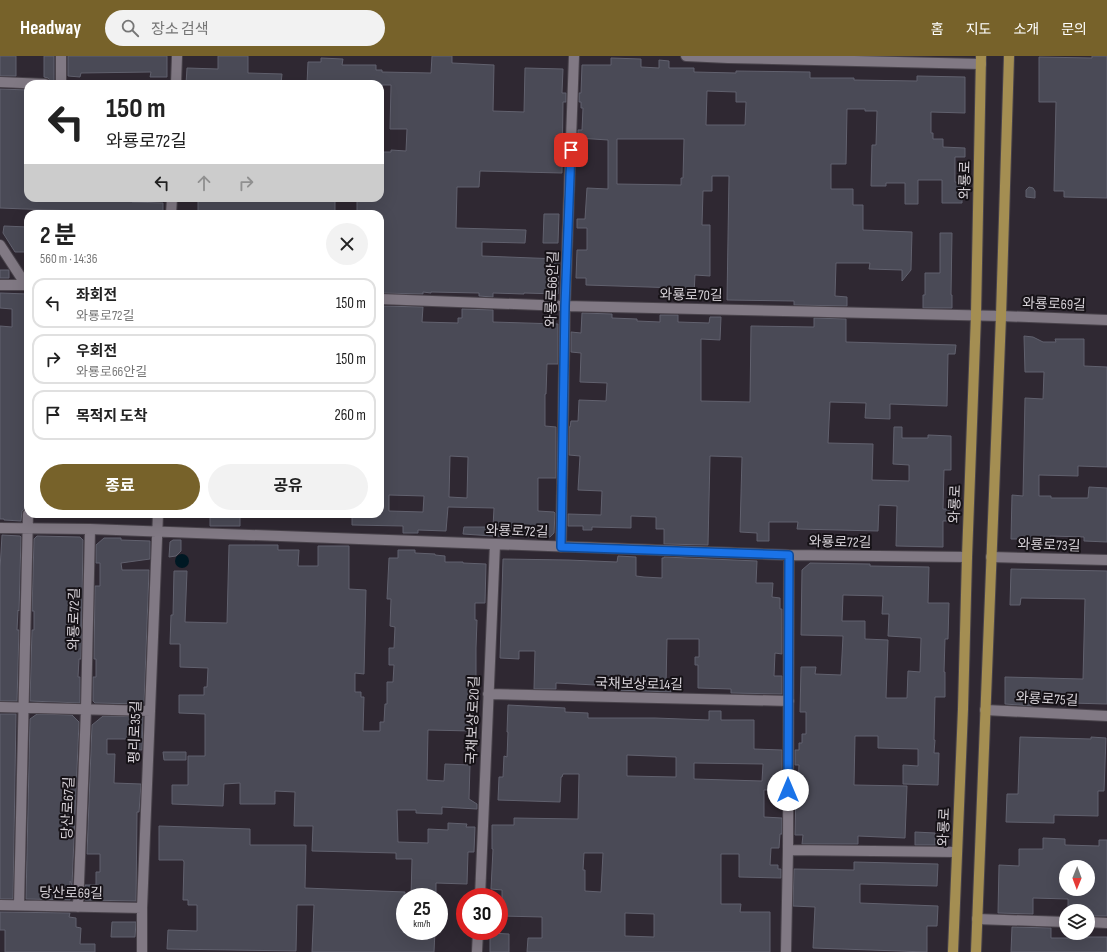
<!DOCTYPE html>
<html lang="ko">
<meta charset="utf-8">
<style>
:root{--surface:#fff;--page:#f2f2f2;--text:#222;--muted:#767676;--line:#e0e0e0;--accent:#77622a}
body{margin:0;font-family:"Sofia Sans Condensed","Noto Sans KR",sans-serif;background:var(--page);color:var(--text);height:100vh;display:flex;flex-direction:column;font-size:15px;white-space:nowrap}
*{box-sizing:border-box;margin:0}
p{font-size:13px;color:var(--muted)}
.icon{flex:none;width:22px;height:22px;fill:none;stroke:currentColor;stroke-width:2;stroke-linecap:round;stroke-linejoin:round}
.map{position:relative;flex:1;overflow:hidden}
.panel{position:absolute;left:24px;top:154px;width:360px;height:308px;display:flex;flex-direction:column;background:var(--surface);border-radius:12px;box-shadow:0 4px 16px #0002}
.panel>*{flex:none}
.hud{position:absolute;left:24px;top:24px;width:360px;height:122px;border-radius:12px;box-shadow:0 4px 16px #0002;background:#fff;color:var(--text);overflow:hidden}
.needle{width:26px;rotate:181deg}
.controls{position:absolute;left:1059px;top:804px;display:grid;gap:8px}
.controls a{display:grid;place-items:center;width:36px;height:36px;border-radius:50%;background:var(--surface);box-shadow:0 4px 16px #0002;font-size:20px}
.speed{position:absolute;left:396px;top:832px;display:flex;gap:8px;font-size:20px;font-weight:700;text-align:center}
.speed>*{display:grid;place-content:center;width:52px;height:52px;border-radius:50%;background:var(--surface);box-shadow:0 4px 16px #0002;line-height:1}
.speed small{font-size:10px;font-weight:400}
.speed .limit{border:6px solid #d22;background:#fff;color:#111}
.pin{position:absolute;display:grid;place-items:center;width:34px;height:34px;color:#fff;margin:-17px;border-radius:8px;box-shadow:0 2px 6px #0006}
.me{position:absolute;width:44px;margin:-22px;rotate:0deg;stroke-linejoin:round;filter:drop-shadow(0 0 3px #0008)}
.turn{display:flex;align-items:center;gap:14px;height:84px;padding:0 16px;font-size:18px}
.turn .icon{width:52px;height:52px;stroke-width:2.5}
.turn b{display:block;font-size:28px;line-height:34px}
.lanes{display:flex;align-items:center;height:38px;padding:0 16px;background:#0003;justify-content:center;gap:20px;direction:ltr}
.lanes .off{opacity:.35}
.round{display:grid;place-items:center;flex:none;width:42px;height:42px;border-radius:21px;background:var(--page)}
.summary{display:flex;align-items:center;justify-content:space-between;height:68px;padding:0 16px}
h1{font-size:24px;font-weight:700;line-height:30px}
.cta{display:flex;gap:8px;margin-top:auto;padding:8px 16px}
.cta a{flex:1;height:46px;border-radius:24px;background:var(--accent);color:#fff;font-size:16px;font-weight:700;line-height:46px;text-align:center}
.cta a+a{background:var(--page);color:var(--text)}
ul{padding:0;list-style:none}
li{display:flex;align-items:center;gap:12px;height:50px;margin:0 8px 6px;padding:0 8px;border:2px solid var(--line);border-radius:12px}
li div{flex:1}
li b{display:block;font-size:15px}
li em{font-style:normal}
header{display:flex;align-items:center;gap:24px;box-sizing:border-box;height:56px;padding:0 20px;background:var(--accent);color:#fff}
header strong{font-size:19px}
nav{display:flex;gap:22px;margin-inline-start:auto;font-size:14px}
.search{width:280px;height:36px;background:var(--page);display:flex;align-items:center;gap:10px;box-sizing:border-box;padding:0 14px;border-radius:22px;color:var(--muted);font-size:15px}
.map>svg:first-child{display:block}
.water{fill:#001823}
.building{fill:#4a4a56;stroke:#61616e;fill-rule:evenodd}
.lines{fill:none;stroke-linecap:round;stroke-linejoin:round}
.minor-casing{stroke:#49434b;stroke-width:12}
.major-casing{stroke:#49434b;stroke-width:12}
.minor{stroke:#817984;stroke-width:10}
.major{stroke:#a48e52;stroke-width:10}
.route-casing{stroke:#114b97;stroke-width:10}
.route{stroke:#1a73e8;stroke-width:7}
.labels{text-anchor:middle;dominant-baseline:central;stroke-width:4;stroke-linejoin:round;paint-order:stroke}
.street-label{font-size:14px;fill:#d7d2d8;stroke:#161217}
</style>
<header>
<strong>Headway</strong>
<div class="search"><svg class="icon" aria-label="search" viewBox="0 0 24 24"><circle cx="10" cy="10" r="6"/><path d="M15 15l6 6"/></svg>장소 검색</div>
<nav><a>홈</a><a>지도</a><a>소개</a><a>문의</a></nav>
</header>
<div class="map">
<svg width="1107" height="896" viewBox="0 0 1107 896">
<rect width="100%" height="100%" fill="#2f2832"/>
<path class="water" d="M175 505a7 7 0 1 1 14 0a7 7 0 1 1-14 0Z"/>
<path class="building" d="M0 0H16V20H0Z
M44 0H54V26H51L48 22 44 21Z
M68 0H167V21H150L151 16 81 17 80 21 68 20Z
M218 0H248V17L282 18 281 28H186L187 12 218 13Z
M432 0H452V7L494 9 493 55 524 56 525 12 563 13 562 37H566V46H563L562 117 480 115 479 131H457L456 172 526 174 525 187 482 186V200L559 203 558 238 524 237V238L493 237V241L479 240V237L431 236V237L423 236V238L380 237V158H357V142H381L382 96H391V94L406 95 407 73H390L391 29H380V28H307L308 6H321V2L343 3 342 9H376V14H382V16L431 17Z
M1092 0H1107V142L1064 141V135H1054L1056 46H1039V1L1092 2Z
M611 2 641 3V11L659 12V4L669 5V12H694V16L736 17V15L810 16V22H854V24L917 25V20L965 21V57L931 56V77H933V83H943V91L965 92V101H955V126L962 127V147H942V124H918V148H905V127H886V130H871L872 89H876L877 55H865V53H847L846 108H831V133H853V149H863V174L912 176 911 214 902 225V214L869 213 870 207H836L835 240 847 241V250L794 249V245L727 244 729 120H712V135H703L702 169H710V220L695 219 694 238H677L678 232 586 229V222H576L577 194H587V172H577V163H585L587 132 608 133V84L578 82V74H582L583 52H581V46H579V37H581L582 9H611ZM707 35 736 36V46H746L745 69H706ZM617 83H684L683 122H681V129L617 128Z
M0 33 28 34V142H132V146L163 147V158H100V157L103 156 0 152Z
M1029 131 1033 132 1035 135V142L1026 141V134Z
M198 142 251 143V142H335V158H198Z
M544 158H559L558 187H543Z
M4 170 28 171V196H15L3 177Z
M940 177H952L951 239H952V252H923V239H925V217H940Z
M0 214H9V222H0Z
M0 237 28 238V327H25V360H28L25 451H27L22 455 21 465 4 464V463H0V270L12 271V253L0 252Z
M380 250 423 251 422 266 458 267V262H462V253L493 254V266L558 268V308H547L546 338H545V370L556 371V422H538V455L554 456 555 457 554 477 550 481 493 480 463 478 464 471H493L494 452 448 451 446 475 418 474V477H403V470L352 469V458H380ZM450 400 468 401 467 442 449 441ZM389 439 424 440 423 456 389 455Z
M582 257 612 258V262L637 263V265L660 266V259H678V266L709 267 710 261H721L720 284 701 283V345L750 346 751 270 814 271V262L846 263V286L956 289 955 298H948L947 350 890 348V363L865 362 866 347 830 346 828 387 873 388 872 424 909 425V409L893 408 894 371H902V382H928V379L951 380V414H944L943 453H949V465H943V491L896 490 897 450 879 449 878 475 797 473 798 466H769V485H757V477L740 476 742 401 710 400 708 489 664 488V473H656V461L631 460V472L592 471V474H583V470H568V458L601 459 602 435 578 434 580 400 569 399V371H570L571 365H578L579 344 606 345 607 327 580 326 581 297 571 296V276L581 277Z
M1024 280 1033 281 1043 286H1056L1055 283H1084V310L1107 311V411L1078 410V420L1039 419V440H1051V442H1088L1089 431 1107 432V486L1084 485V481L1050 480V492L1018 491 1019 483H1011L1012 439 1023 440 1025 342 1043 343 1044 316H1025Z
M210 458H240V470H210Z
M2 479 20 480 21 481 19 555 18 554 17 574H19L17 645H0V513Z
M37 480 80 481 83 484 81 603H79L78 621H80V647L30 645 32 574H34V555H32L34 483Z
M104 482H121V484L150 485V503L121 507 122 514H149L144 648 95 647 93 645V621H96V603H94L95 530H100V507H96V489Z
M173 484H181V495L176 500 169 501 170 486Z
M229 489H278V494H299L298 510H318V490H349V533L366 534 364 618 355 617V636H361V641H364L363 675H380V666H384L385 648H387V626H393L394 609H389V592H394L395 571 390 570 391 543H387L389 502H398V494H415V497L435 498V499L445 500V506H463V507L486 508 485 547H475V564H477L476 592V620H474L472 675 428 674 427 724 444 725 445 708 470 709 469 743 477 748V753L442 751V758L416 757V754H397L398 786 428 787V773L448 774V767L467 768 466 771H475L474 796H468L467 828 436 827V841H411L412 803H396V797L312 795 313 770H294L295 736 275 735V748H240V727L224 728 223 750 172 748V729H188V700H205V658L179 657V639H204V631H207L208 612 180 611V588H170L171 559H173L174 515H187L185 566 227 567Z
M618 500 636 501V520L644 521 662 522V502H664V501L757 505 756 527H773L772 541 780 542V553H782V598L775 597 774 620H782V638L731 637V633L698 632V609H695V601H699V583H667L666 629H671V636L615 634V630L556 627V633H534L535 595H519V603L500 602 503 503 568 504 617 506Z
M810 507 870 508V510L929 511 928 547H949L948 583H945L944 616H945V641H935L934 684H935L934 697H939L938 729 903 728V709L918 710V693L878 692V680H855L854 729 907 730 905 782 858 780V788H802L803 779H795L796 735H795V727H798L799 709H795V694H799V687H802V678H806V656H800L801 611H816L815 618 841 619 843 580 801 579 802 514ZM843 539 883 540 882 558H889L888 580 921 582 920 616 908 615 907 642H886L888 584 865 583V565H842Z
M1011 513 1107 515V648L1033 646V650L1005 648V621L1083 623 1085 543 1021 542 1020 549H1010Z
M508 649 565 652V656L588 657V662H655L709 664V655H721V664H754V693L782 694V734H764V761L782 762V778H780L779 792H771L770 809H778V813H781V822L739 821V798H721V848H741L740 856H770V896H527L528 882H542V861L502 860V834L491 833 493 793H492V769H514V762L578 763 579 718H563L562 721H561L560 746 498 744 499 721H503L504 700 507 701 508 676H507ZM627 699 676 701V721L627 720ZM694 707 763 708 762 725 694 723ZM584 797H603L601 836 585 835V814H583ZM625 857 654 858V881L625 880Z
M0 658H16L13 843H0Z
M37 658 72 659 79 666 72 829 70 825V844L26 843 30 663Z
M103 660 143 661 142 694 128 693 129 683H107V698H115L114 727 141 728 139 756H137L136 845 85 844V829H96V816H100V798H87L92 669Z
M1020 681 1091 683V681L1106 682 1104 735H1098V760L1054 759V767L1006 766 1007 738H1018Z
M163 696H186V704H164Z
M159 770 250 773V789H306L305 832 405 836V875H435L434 896H312L314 849H297L296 895 167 893 168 874 197 875V849H188V844H183L184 806 183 804H159Z
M915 776 935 777V789H915Z
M1043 782 1065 783V789L1099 790V784H1107V860H1088V855H1068V843L1033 842V858L998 857 999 809 1019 810V793H1043ZM1066 809H1088V833H1066Z
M854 806 938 808 937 830 860 828V847L938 850 937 870H927V896L813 892 815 851 793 850 794 813 854 814Z
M0 856 70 857 69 861 76 862V871L81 872 80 888H95V896H5V874H0Z
M112 866H136L135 881H111Z
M1012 871 1051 872V882H1073V877H1083V881H1107V896H1011Z
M490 877 509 878V896H490Z"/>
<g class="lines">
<defs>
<path id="minor" d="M686 0 728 2 981 8
M0 26 45 28
M61 28V0
M176 28 177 0
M171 158 172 142
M0 189 26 229
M0 229H28
M380 243 565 250 1001 260 1107 264
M0 472 90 473 789 499 967 501
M561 491 565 250 574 0
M991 501 1107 504
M488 638 789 645
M0 651 150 655
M985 654 1107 660
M788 794 957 796
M480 841 495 488
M0 849 142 852
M19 849 28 458
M78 851 86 654 90 473
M977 863 1066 866
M1088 866 1107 867
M142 896V852L158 458
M477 896 478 875
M786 896 788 794 789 499"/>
<path id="major" d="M953 896 963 653 967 501 976 259 981 0
M976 896 1001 260 1009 0"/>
</defs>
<use href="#minor" class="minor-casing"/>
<use href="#major" class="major-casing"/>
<use href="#minor" class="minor"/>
<use href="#major" class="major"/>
</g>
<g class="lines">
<defs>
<path id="route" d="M571 94 565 250 561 491 789 499 788 734"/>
</defs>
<use href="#route" class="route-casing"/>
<use href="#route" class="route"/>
</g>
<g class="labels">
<g class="street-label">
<text transform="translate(965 124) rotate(-89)">와룡로</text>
<text transform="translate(552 233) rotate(-88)">와룡로66안길</text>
<text transform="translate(691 239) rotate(1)">와룡로70길</text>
<text transform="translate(1054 248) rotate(2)">와룡로69길</text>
<text transform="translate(955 448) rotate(-88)">와룡로</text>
<text transform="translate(517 475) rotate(2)">와룡로72길</text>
<text transform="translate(840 486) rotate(1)">와룡로72길</text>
<text transform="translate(1049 489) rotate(2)">와룡로73길</text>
<text transform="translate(74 563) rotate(-89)">와룡로72길</text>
<text transform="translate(639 628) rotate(1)">국채보상로14길</text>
<text transform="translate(1047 643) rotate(3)">와룡로75길</text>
<text transform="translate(473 664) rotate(-88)">국채보상로20길</text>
<text transform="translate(135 676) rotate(-88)">평리로35길</text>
<text transform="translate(68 752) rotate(-88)">당산로67길</text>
<text transform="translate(944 771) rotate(-88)">와룡로</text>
<text transform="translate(71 837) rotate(1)">당산로69길</text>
</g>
</g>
</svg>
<div class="controls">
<a><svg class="needle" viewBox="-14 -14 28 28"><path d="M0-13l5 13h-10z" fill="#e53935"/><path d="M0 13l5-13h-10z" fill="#767676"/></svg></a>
<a><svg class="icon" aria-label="layers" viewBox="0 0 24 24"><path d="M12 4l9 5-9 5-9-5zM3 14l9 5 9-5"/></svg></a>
</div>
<div class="speed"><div>25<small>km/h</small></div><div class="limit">30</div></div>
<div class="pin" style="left:571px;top:94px;background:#d93025"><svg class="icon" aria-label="arrive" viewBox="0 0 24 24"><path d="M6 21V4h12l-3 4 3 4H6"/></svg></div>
<svg class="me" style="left:788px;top:734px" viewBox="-20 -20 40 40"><circle r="19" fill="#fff"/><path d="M0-13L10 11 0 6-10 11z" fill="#1a73e8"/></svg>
<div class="hud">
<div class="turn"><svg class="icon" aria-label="left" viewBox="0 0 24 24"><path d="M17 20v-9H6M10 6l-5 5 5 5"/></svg><div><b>150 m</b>와룡로72길</div></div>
<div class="lanes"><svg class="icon" aria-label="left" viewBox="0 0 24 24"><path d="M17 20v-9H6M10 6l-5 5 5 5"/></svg><svg class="icon off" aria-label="ahead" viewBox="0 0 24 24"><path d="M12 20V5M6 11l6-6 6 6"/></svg><svg class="icon off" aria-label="right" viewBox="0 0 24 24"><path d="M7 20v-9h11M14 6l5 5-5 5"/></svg></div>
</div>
<section class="panel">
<div class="summary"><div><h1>2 분</h1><p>560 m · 14:36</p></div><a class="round"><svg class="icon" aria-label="close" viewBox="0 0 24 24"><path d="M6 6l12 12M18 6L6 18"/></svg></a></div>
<ul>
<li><svg class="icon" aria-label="left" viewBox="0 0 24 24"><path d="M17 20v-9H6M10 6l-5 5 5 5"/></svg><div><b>좌회전</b><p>와룡로72길</p></div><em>150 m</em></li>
<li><svg class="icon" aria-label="right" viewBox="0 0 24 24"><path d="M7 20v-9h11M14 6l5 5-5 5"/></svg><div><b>우회전</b><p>와룡로66안길</p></div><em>150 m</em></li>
<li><svg class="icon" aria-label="arrive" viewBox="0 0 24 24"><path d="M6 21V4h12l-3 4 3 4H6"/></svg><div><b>목적지 도착</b></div><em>260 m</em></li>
</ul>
<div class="cta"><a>종료</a><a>공유</a></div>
</section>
</div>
